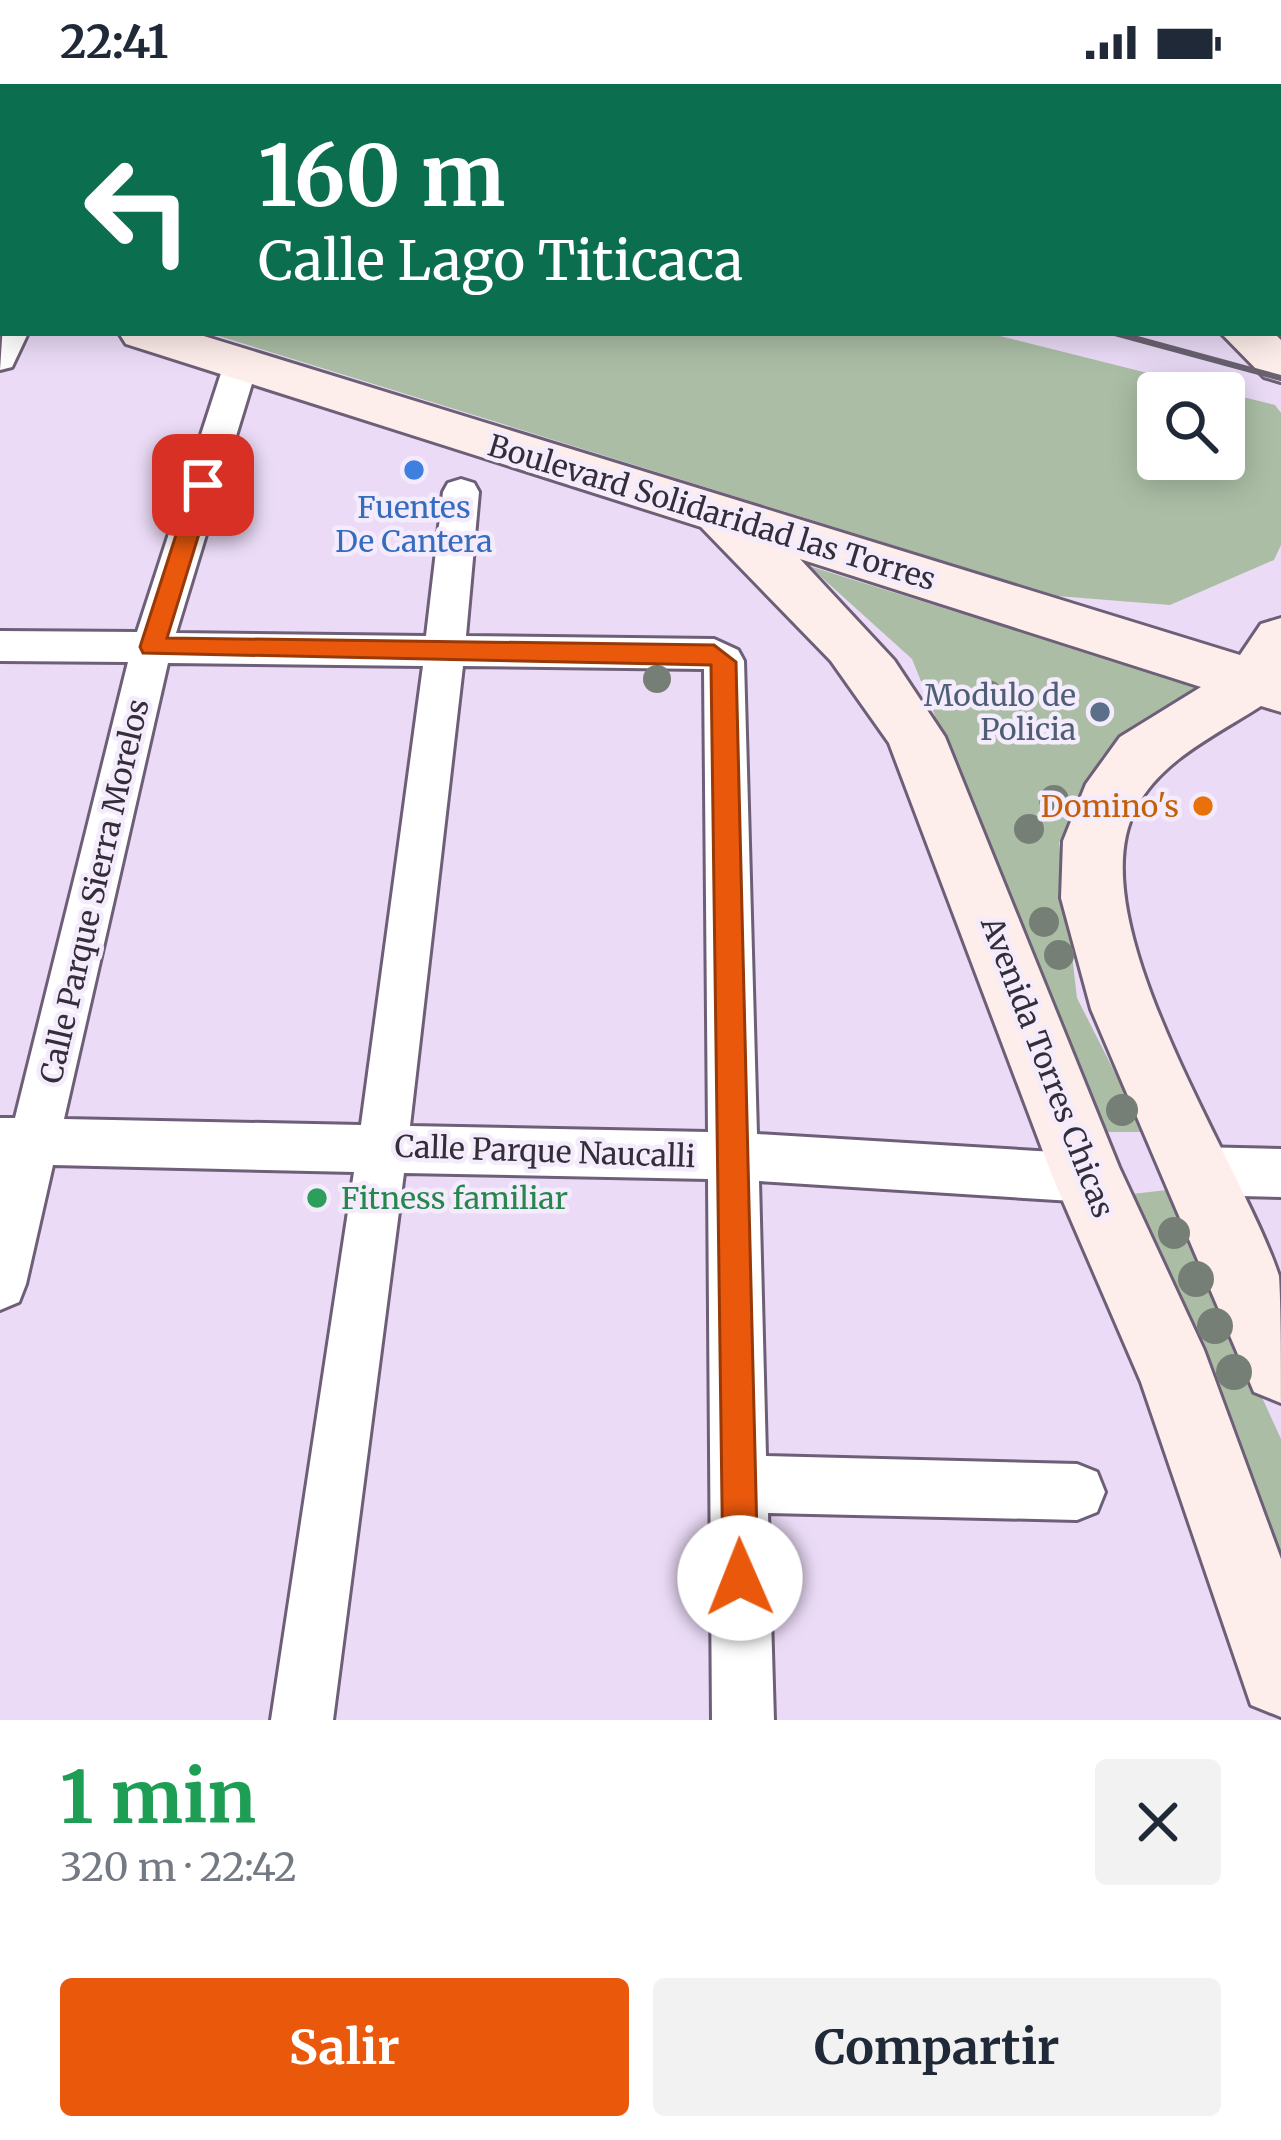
<!DOCTYPE html>
<html lang="es">
<meta charset="utf-8">
<style>
:root{--surface:#fff;--page:#f2f2f3;--text:#1f2937;--muted:#747a83;--accent:#ea580c}
body{margin:0;font-family:Merriweather,serif;background:var(--page);color:var(--text);height:100vh;display:flex;flex-direction:column;font-size:45px;white-space:nowrap}
*{box-sizing:border-box;margin:0}
p{font-size:39px;color:var(--muted)}
.icon{flex:none;width:66px;height:66px;fill:none;stroke:currentColor;stroke-width:2;stroke-linecap:round;stroke-linejoin:round}
.map{position:relative;height:1636px;overflow:hidden}
.panel{display:flex;flex-direction:column;background:var(--surface);flex:1}
.panel>*{flex:none}
.hud{position:absolute;left:0px;top:0px;width:1281px;height:252px;box-shadow:0 6px 30px #0003;background:#0b6e4f;color:#fff;overflow:hidden}
.buttons{position:absolute;left:1137px;top:288px;display:grid;gap:24px}
.buttons a{display:grid;place-items:center;width:108px;height:108px;border-radius:12px;background:var(--surface);box-shadow:0 6px 30px #0003;font-size:60px}
.pin{position:absolute;display:grid;place-items:center;width:102px;height:102px;color:#fff;margin:-51px;border-radius:24px;box-shadow:0 6px 18px #0006}
.me{position:absolute;width:132px;margin:-66px;rotate:359deg;stroke-linejoin:round;filter:drop-shadow(0 0 9px #0008)}
.turn{display:flex;align-items:center;gap:42px;height:252px;padding:0 60px;font-size:54px}
.turn .icon{width:156px;height:156px;stroke-width:2.5}
.turn b{display:block;font-size:84px;line-height:102px}
.round{display:grid;place-items:center;flex:none;width:126px;height:126px;border-radius:12px;background:var(--page)}
.summary{display:flex;align-items:center;justify-content:space-between;height:204px;padding:0 60px}
h1{font-size:72px;font-weight:700;line-height:90px;color:#1e9e55}
.cta{display:flex;gap:24px;margin-top:auto;padding:24px 60px}
.cta a{flex:1;height:138px;border-radius:12px;background:var(--accent);color:#fff;font-size:48px;font-weight:700;line-height:138px;text-align:center}
.cta a+a{background:var(--page);color:var(--text)}
.status{display:flex;justify-content:space-between;align-items:center;height:84px;padding:0 60px;background:var(--surface);direction:ltr}
.status svg{height:33px;fill:currentColor}
.map>svg:first-child{display:block}
.green{fill:#abbea5;fill-rule:evenodd}
.lines{fill:none;stroke-linecap:round;stroke-linejoin:round}
.street-casing{stroke:#6d5f77;stroke-width:6}
.secondary-casing{stroke:#6d5f77;stroke-width:6}
.street{fill:#fff;fill-rule:evenodd}
.secondary{fill:#feeeeb;fill-rule:evenodd}
.rail{stroke:#6b6271;stroke-width:6}
.tree{fill:#767f75}
.route{fill:#ea580c;stroke:#983908;stroke-width:3}
.shop-dot{fill:#3f7fe0;stroke:#f4ebfc;stroke-width:4.5}
.service-dot{fill:#5c6f8a;stroke:#f4ebfc;stroke-width:4.5}
.food-dot{fill:#e8710a;stroke:#f4ebfc;stroke-width:4.5}
.leisure-dot{fill:#2e9e5b;stroke:#f4ebfc;stroke-width:4.5}
.labels{text-anchor:middle;dominant-baseline:central;stroke-width:9;stroke-linejoin:round;paint-order:stroke}
.shop-label{font-size:30px;fill:#366cbe;stroke:#f4ebfc}
.street-label{font-size:30px;fill:#342e38;stroke:#f4ebfc}
.service-label{font-size:30px;fill:#4e5e75;stroke:#f4ebfc;text-anchor:end}
.food-label{font-size:30px;fill:#c56008;stroke:#f4ebfc;text-anchor:end}
.leisure-label{font-size:30px;fill:#27864d;stroke:#f4ebfc;text-anchor:start}
</style>
<div class="status"><b>22:41</b><svg viewBox="0 0 49 12"><path d="M0 12V9h3v3zM5 12V6h3v6zM10 12V3h3v9zM15 12V0h3v12zM26 1h20v11H26zM47 4h2v5h-2z"/></svg></div>
<div class="map">
<svg width="1281" height="1636" viewBox="0 0 1281 1636">
<rect width="100%" height="100%" fill="#ebdbf7"/>
<path class="green" d="M209 249H988L1275 321 1281 329V461L1274 476 1170 521 1057 512ZM1224 309V375H1158V309Z
M809 482 1200 604 1102 672 1059 759 1077 914 1145 1048H1104L912 575Z
M1167 1106 1281 1355V1523L1123 1111Z"/>
<g class="lines">
<defs>
<path id="street" d="M679 0H707L709 3H681Z
M719 0H747V3H719Z
M910 0H938V3H910Z
M1091 0H1119L1120 3H1092Z
M1236 0H1264L1265 3H1237Z
M1278 12H1281V30H1278Z
M3 240V249H28L12 283 0 286Z
M241 269 253 272 258 280 176 549 426 552 443 408 448 399 461 395 474 399 479 408 466 552 714 555 738 566 744 577 757 1050 1088 1070 1106 1077 1113 1094 1106 1111 1088 1118 759 1097 766 1372 1077 1380 1097 1388 1105 1408 1097 1428 1077 1436 768 1429 774 1636H712L708 1095 404 1089 333 1636H271L354 1088 53 1081 26 1200 19 1218 0 1226V1034H15L128 578 0 577V547L137 548 224 280 229 272ZM168 579 423 582 361 1041 64 1035ZM463 582 704 585 708 1048 410 1042Z
M1197 1063 1281 1065V1113L1197 1111 1179 1104 1172 1087 1179 1070Z"/>
<path id="secondary" d="M352 0H403L405 3H354Z
M0 191H3V219H0Z
M119 249H194L1240 571 1261 540 1281 534V628L1261 622C1216 651 1161 676 1136 724 1075 837 1242 1079 1279 1192 1281 1222 1281 1285 1281 1319L1254 1308 1091 925 1061 814 1063 757 1086 700 1120 653 1201 603 800 475 894 576 945 653 1119 1083 1204 1266 1281 1475V1633L1251 1621 1141 1298 1053 1094 889 659 831 577 701 443 126 260Z
M1221 249H1274L1281 256V298L1264 293Z"/>
</defs>
<use href="#street" class="street-casing"/>
<use href="#secondary" class="secondary-casing"/>
<use href="#street" class="street"/>
<use href="#secondary" class="secondary"/>
<path class="rail" d="M160 0 172 3
M197 0 209 3
M1115 249 1281 294"/>
</g>
<g class="tree">
<circle cx="657" cy="595" r="14"/>
<circle cx="988" cy="610" r="14"/>
<circle cx="1054" cy="716" r="15"/>
<circle cx="1029" cy="745" r="15"/>
<circle cx="1044" cy="838" r="15"/>
<circle cx="1059" cy="871" r="15"/>
<circle cx="1122" cy="1026" r="16"/>
<circle cx="1174" cy="1149" r="16"/>
<circle cx="1196" cy="1195" r="18"/>
<circle cx="1215" cy="1242" r="18"/>
<circle cx="1234" cy="1288" r="18"/>
</g>
<path class="route" d="M203 393 214 401 167 554 714 561 736 578 758 1494 753 1507 740 1512 728 1507 723 1494 711 581 143 569 140 563 192 401Z"/>
<circle class="shop-dot" cx="414" cy="386" r="12"/>
<circle class="service-dot" cx="1100" cy="628" r="12"/>
<circle class="food-dot" cx="1203" cy="722" r="12"/>
<circle class="leisure-dot" cx="317" cy="1114" r="12"/>
<g class="labels">
<g class="shop-label">
<text x="414" y="423">Fuentes<tspan x="414" dy="34">De Cantera</tspan></text>
</g>
<g class="street-label">
<text transform="translate(712 428) rotate(17)">Boulevard Solidaridad las Torres</text>
<text transform="translate(94 807) rotate(-77)">Calle Parque Sierra Morelos</text>
<text transform="translate(1048 983) rotate(69)">Avenida Torres Chicas</text>
<text transform="translate(545 1067) rotate(2)">Calle Parque Naucalli</text>
</g>
<g class="service-label">
<text x="1076" y="611">Modulo de<tspan x="1076" dy="34">Policia</tspan></text>
</g>
<g class="food-label">
<text x="1179" y="722">Domino's</text>
</g>
<g class="leisure-label">
<text x="341" y="1114">Fitness familiar</text>
</g>
</g>
</svg>
<div class="buttons">
<a><svg class="icon" aria-label="search" viewBox="0 0 24 24"><circle cx="10" cy="10" r="6"/><path d="M15 15l6 6"/></svg></a>
</div>
<div class="pin" style="left:203px;top:401px;background:#d93025"><svg class="icon" aria-label="arrive" viewBox="0 0 24 24"><path d="M6 21V4h12l-3 4 3 4H6"/></svg></div>
<svg class="me" style="left:740px;top:1494px" viewBox="-20 -20 40 40"><circle r="19" fill="#fff"/><path d="M0-13L10 11 0 6-10 11z" fill="#ea580c"/></svg>
<div class="hud">
<div class="turn"><svg class="icon" aria-label="left" viewBox="0 0 24 24"><path d="M17 20v-9H6M10 6l-5 5 5 5"/></svg><div><b>160 m</b>Calle Lago Titicaca</div></div>
</div>
</div>
<section class="panel">
<div class="summary"><div><h1>1 min</h1><p>320 m · 22:42</p></div><a class="round"><svg class="icon" aria-label="close" viewBox="0 0 24 24"><path d="M6 6l12 12M18 6L6 18"/></svg></a></div>
<div class="cta"><a>Salir</a><a>Compartir</a></div>
</section>
